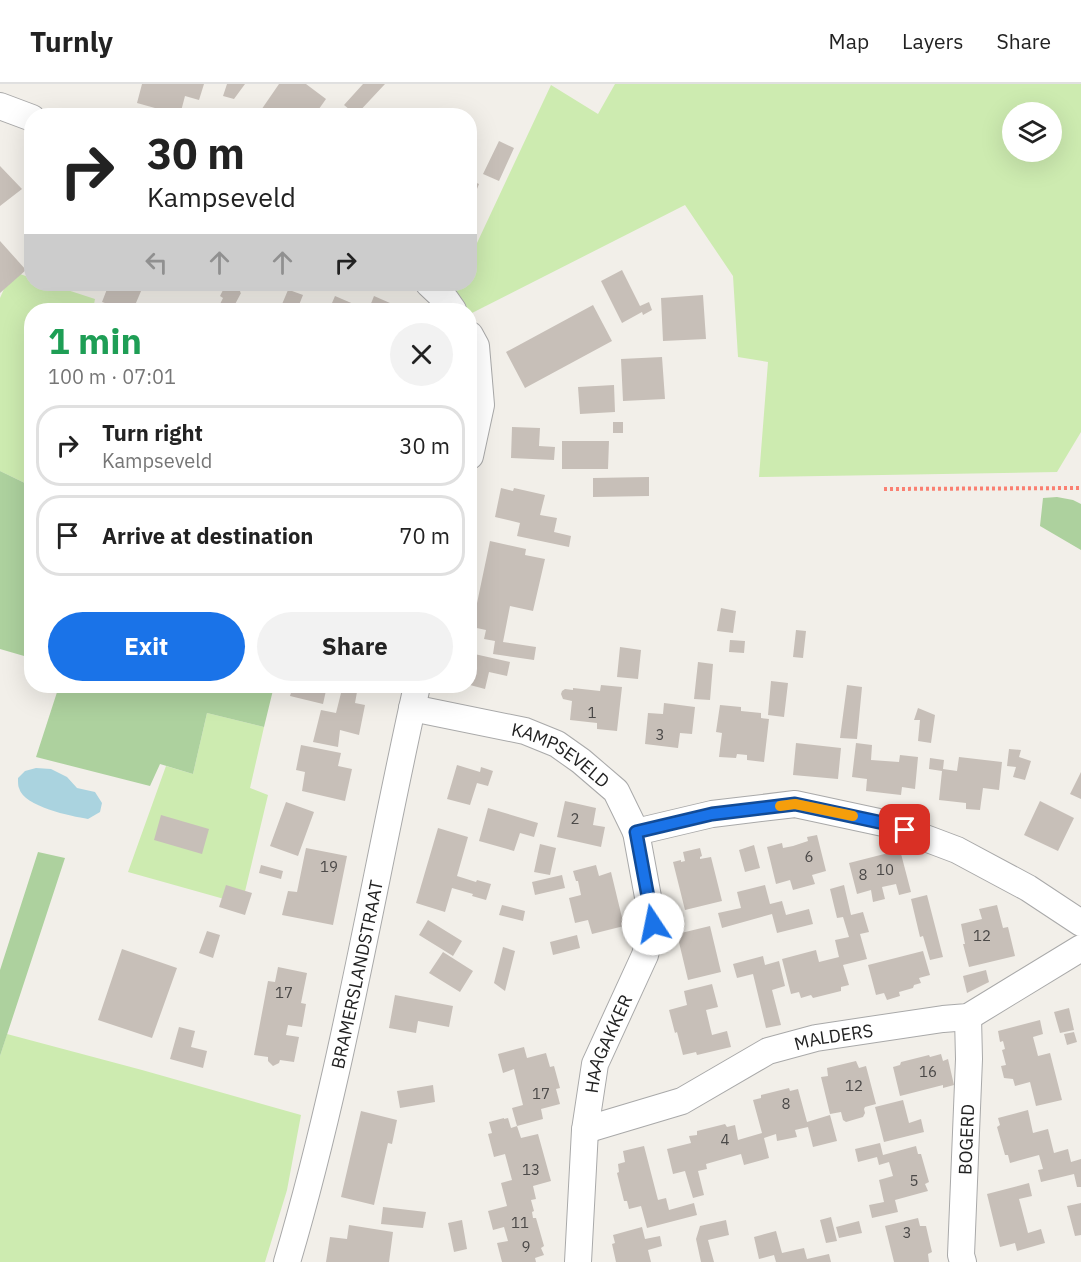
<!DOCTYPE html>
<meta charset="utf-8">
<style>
:root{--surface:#fff;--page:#f2f2f2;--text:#222;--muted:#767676;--line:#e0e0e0;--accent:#1a73e8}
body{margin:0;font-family:"IBM Plex Sans",sans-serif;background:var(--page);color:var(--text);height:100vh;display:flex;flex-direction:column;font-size:22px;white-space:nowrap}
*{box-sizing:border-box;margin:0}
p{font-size:20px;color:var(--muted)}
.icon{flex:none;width:33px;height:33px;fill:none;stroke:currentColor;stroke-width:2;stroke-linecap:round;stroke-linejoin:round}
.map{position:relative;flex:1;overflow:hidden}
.details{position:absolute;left:24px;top:219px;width:453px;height:390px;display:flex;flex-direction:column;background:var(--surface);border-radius:24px;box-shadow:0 6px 24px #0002}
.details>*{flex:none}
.guide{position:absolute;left:24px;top:24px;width:453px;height:183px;border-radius:24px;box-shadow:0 6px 24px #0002;background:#fff;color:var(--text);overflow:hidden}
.tools{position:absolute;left:1002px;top:18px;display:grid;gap:12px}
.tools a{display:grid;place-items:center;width:60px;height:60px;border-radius:50%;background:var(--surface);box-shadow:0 6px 24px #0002;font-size:30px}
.pin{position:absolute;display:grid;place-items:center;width:51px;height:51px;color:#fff;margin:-26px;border-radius:12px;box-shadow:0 3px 9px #0006}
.me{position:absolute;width:66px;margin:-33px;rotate:349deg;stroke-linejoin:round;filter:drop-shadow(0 0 4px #0008)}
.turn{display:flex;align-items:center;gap:21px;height:126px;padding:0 24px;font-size:27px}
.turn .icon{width:78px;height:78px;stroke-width:2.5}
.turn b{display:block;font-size:42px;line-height:51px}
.lanes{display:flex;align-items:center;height:57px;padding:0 24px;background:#0003;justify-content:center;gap:30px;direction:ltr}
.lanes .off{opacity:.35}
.round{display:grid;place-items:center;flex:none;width:63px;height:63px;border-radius:32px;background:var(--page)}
.overview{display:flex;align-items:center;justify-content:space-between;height:102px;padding:0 24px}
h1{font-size:36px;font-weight:700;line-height:45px;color:#1e9e55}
.primary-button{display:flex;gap:12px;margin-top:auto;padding:12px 24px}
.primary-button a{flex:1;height:69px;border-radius:36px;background:var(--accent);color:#fff;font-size:24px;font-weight:700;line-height:69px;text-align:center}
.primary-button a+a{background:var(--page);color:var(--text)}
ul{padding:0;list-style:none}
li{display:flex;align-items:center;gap:18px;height:81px;margin:0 12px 9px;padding:0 12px;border:3px solid var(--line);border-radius:24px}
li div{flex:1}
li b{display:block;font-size:22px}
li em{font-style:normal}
header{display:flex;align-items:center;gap:36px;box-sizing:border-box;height:84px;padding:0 30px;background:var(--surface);border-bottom:2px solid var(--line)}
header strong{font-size:28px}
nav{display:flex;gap:33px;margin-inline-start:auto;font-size:21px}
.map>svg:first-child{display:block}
.grass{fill:#cdebb0;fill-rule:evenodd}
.forest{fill:#add19e}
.water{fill:#aad3df}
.building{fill:#c7bfb8}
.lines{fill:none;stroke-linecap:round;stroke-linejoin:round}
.street-casing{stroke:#a9a9a9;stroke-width:28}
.path{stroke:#fa8072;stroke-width:4;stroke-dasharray:3 3;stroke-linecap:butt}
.street{stroke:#fff;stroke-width:26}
.route-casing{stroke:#114b97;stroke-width:15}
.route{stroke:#1a73e8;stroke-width:10}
.slow{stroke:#f59e0b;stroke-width:10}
.labels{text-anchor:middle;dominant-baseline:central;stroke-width:4.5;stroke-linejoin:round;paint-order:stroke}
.number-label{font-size:15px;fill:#4b4948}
.street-label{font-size:18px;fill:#222;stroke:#fff}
</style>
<header>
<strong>Turnly</strong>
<nav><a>Map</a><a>Layers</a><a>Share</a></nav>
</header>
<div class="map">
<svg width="1081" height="1178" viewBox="0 0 1081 1178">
<rect width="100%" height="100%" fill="#f2efe9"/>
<path class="grass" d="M615 0H1081V348L1057 388 759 393 768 278 738 273 733 192 685 121 470 230V226H463L447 201 448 200H470V169L477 159 551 1 598 30ZM1012 28H1052V68H1012Z
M12 187 31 194 32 200H49L95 215 93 226H32L31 402 0 387V214Z
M207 629 264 643 250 704 268 711 242 820 128 788 166 682 193 690Z
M7 950 142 986 301 1031 287 1106 265 1178H0V972Z"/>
<path class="forest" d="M0 387 31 402V574L0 565Z
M1057 413 1073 416 1081 420V466L1040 442 1043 414Z
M59 602H274L264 643 207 629 193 690 160 680 150 702 36 673Z
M38 768 65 774 0 972V886Z"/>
<path class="water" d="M36 684 51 685 67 693 77 704 95 708 102 719 100 728 88 735C71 732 24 723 19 704 18 702 18 697 18 694L25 687Z"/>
<path class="building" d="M142 0H204L199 16 185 12 180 31 137 19Z
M227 0H245L234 15 223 12Z
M279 0H306L326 15 314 32H257Z
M363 0H385L356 31 344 21Z
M499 57 514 64 499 97 483 90Z
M0 82 22 105 0 122Z
M470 96 479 100 470 122Z
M0 157 26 186 0 209Z
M622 186 640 222 649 218 652 226 643 231 642 228 622 239 601 197Z
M109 200H144L133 226H125L102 218Z
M226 200H243L240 208 241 209 232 226H217L223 214 220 212Z
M272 200H295L292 207 303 211 297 226H284L280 225 288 206Z
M703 211 706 255 663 257 661 214Z
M335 212 356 221 354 226H329Z
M374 212 390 219 389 222 400 226H370L372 222H370Z
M593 221 612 257 525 304 506 268Z
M662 273 665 315 623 317 621 275Z
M614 301 615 328 580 330 578 303Z
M613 338H623V349H613Z
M512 343 540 344 539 362 555 363 554 376 511 374Z
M562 357H609L608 385H562Z
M649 393V412L593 413V394Z
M501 404 513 407 514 404 545 411 540 431 557 434 554 448 571 452 569 463 517 452 520 439 495 433Z
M490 457 526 465 525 471 545 475 533 527 510 522 503 558 536 563 534 576 493 570 495 557 484 555 486 546 472 543Z
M721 524 736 527 733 549 717 547Z
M796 546 806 547 803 574 793 573Z
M730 556 745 557 744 569 729 568Z
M620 563 641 566 638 595 617 593Z
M470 569 510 578 507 592 489 588 485 605 470 601Z
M698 578 713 580 710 616 694 615Z
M771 597 788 599 784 633 768 631Z
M601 601 622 603 617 647 597 645V639L570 636 572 617 563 615 561 610 562 607 565 605 573 606V604L600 607Z
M847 601 862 603 857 655 840 654Z
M293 602H327L323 620 290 612Z
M342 605 357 608 355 619 365 621 359 651 340 646 338 663 313 658 321 626 336 629Z
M664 619 695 623 692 650 680 649 678 664 645 660 648 629 663 630Z
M720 621 741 623V627L761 629V634L769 635 764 678 747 676V671L737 670 736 674 719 673 722 649 716 648Z
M918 624 935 631 931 659 918 657 920 636H914Z
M796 659 841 664 838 695 793 691Z
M856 659 872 661 871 676 899 678 900 671 918 673 915 705 902 703 901 711 866 707 867 695 852 693Z
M301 661 341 669 338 682 352 685 345 717 302 707 305 688 296 686Z
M1009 665 1021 666 1019 673 1031 677 1025 696 1013 693 1016 683 1007 682Z
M959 673 1002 678 999 706 983 704 980 726 966 725V719L939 716 942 687 929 685 930 674 944 676 943 685 957 687Z
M457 681 480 688 481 683 493 687 488 702 477 699 470 721 447 715Z
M1081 688V715L1070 710Z
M565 717 596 724 593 741 605 743 601 763 557 753Z
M1040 717 1074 734 1058 767 1024 751Z
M286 718 314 728 298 772 270 762Z
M488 724 538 739 534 753 520 749 514 767 479 757Z
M161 731 209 745 202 770 154 756Z
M438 744 468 753 457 792 476 798 477 796 491 800 486 816 472 812 473 810 452 804 445 828 416 819Z
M817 751 826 787 812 791 815 800 793 806 790 796 776 800 767 763 782 759 783 764 793 762 808 757 807 753Z
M540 760 556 764 550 791 534 788Z
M754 761 760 784 745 788 739 766Z
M306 764 347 772 333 841 282 831 288 807 297 808Z
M700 764 702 772 700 773V775L711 773 722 817 685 826 673 778 681 776V778L685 777 683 768Z
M900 766 911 808 899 811 896 800 882 803 885 815 873 818 871 806 857 810 849 779Z
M261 781 283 787 281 795 259 789Z
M596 781 599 792 611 788 624 842 592 850 588 836 575 839 569 814 581 811 578 797H576L573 787Z
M562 791 565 804 535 811 532 798Z
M226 801 252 809 245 831 219 823Z
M765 801 770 820 782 817 786 831 809 825 813 840 777 849 772 830 722 844 718 829 741 824 737 808Z
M844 801 851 831 863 828 869 848 860 850 867 875 843 881 849 901 841 903V907L813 914 811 911 801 914 799 908 791 910 782 875 816 866 819 878 839 873 835 856 849 853 843 833 837 834 830 805Z
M927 811 943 873 930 876 923 852 920 853 911 815Z
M502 821 525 827 523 837 499 831Z
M997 821 1003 844 1008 843 1015 872 969 883 963 860H965L961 840 982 835 979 825Z
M428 836 462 857 453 872 419 851Z
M710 842 721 888 688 896 677 850Z
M207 847 220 851 213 874 199 869Z
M577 851 580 864 553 871 550 858Z
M503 863 515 867 505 907 494 899Z
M122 865 177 884 152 954 98 936Z
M923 867 930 891 919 894 921 899 914 901 913 904 899 908 900 912 887 916 884 909 876 911 868 881Z
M443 868 473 887 460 908 429 889Z
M763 872 765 881 779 877 785 902 772 906 781 941 766 944 753 890 737 894 733 880Z
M278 883 307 889 301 919 306 920 302 943 288 941 286 951 299 953 294 978 280 976 279 979 273 982 268 977V973L254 971 268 897 275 898Z
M986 886 989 898 967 909 963 892Z
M712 900 718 923 706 926 712 951 727 947 731 963 697 971 696 968 683 971 677 948 675 949 669 926 687 921 684 907Z
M395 911 453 922 449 943 418 937 416 949 389 944Z
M1069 924 1074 946 1060 949 1054 928Z
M1040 936 1043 950 1033 953 1038 972 1050 969 1062 1016 1036 1022 1030 998 1015 1002 1013 995 1004 994 1001 982 1006 981 1002 966 1005 965 1003 957 1000 958 998 947Z
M179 943 195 947 191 963 207 967 203 984 170 975Z
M1074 948 1077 958 1067 961 1064 950Z
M524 963 527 974 546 969 550 983 554 982 560 1004 556 1005 560 1020 541 1025 543 1035 517 1042 512 1024 523 1021 514 985 503 989 498 970Z
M941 970 943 977 948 975 954 1001 943 1004V1001L900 1012 893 983 900 981 901 978 929 971 930 973Z
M856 977 859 984 866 982 876 1020 865 1023 864 1025 865 1029 863 1033 846 1038 843 1036 841 1028 830 1030 821 993 828 992 827 984Z
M433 1001 435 1018 400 1024 397 1007Z
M789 1004 790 1007 798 1005 807 1038 830 1031 837 1057 813 1063 808 1043 795 1046 797 1053 777 1057 776 1050 764 1054 769 1074 744 1081 741 1070 706 1080 707 1085 698 1087 704 1111 693 1114 685 1087 673 1090 667 1065 691 1059 689 1052 697 1051V1047L725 1040 727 1043 735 1041 738 1056 762 1049 753 1016 761 1014V1011Z
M903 1016 909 1039 921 1035 924 1048 884 1058 875 1023Z
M1028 1026 1033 1049 1048 1045 1054 1069 1068 1065 1071 1078 1081 1075V1103H1077L1074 1090 1041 1098 1038 1086 1043 1085 1039 1071 1010 1079 1008 1071H1005L997 1043 1000 1041 998 1034Z
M361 1027 397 1036 392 1060 388 1059 374 1121 341 1113Z
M504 1034V1035L508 1034 511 1044 517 1042 521 1054 538 1050 551 1097 533 1102 536 1115 531 1116 534 1127 532 1128 533 1134H536L544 1162 541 1164 544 1171 535 1174 536 1178H502L497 1159 508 1157 504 1143 493 1146 488 1127 507 1122 501 1099 512 1096 505 1070 494 1073 488 1050 492 1049 489 1038Z
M880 1059 883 1071 916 1062 918 1070H921L929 1098 925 1100 928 1107 895 1116 898 1128 872 1134 869 1121 884 1118 879 1096 893 1092 889 1078 879 1081 877 1073 858 1078 855 1065Z
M644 1062 658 1116 666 1114 669 1126 694 1119 697 1131 647 1144 641 1122 629 1125 627 1117H624L617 1089 619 1088 618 1080 625 1078 623 1067Z
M1029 1099 1032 1112 1019 1115 1028 1149 1041 1145 1045 1159 1017 1167 1015 1159 1000 1163 987 1110Z
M1081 1119V1151L1075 1152 1067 1122Z
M383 1123 426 1128 423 1144 381 1140Z
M831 1133 837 1157 826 1159 820 1136Z
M918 1134 920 1142H926L932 1168 928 1170 929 1178H894L885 1142Z
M462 1136 467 1165 454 1168 448 1139Z
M726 1136 729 1151 708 1156 714 1178H701L696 1155 700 1142Z
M859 1137 862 1149 839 1154 836 1143Z
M349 1141 393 1148 389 1178H326L330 1153 347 1155Z
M642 1143 645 1155 660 1152 662 1162 648 1166 651 1178H616L612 1160 615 1159 613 1151Z
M776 1147 782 1169 804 1164 807 1175 829 1170 831 1178H776L774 1171 759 1175 754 1153Z"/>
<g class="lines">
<defs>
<g id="street">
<path d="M0 22 32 34"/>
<path d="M429 200 446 216 453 226"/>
<path d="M470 251 476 262 481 321 470 372"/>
<path id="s1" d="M412 624 525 647 557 660 581 677 616 707 636 748 712 730 795 720 888 740 957 766 1028 804 1081 839"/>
<path id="s2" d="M585 1046 682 1017 768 967 816 954 943 935 968 933 1081 864"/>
<path id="s3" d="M287 1178C343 989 374 794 417 602"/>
<path id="s4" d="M578 1178 585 1046 595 980 645 871 653 840 636 748"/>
<path id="s5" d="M963 1178 961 1171 969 975 968 933"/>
</g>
</defs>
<use href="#street" class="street-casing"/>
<path class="path" d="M884 405 1081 404"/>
<use href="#street" class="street"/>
</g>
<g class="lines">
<defs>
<path id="route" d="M653 840 636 748 712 730 795 720 888 740 905 746"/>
</defs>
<use href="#route" class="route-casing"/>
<use href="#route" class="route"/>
<path class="slow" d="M780 722 795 720 853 732"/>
</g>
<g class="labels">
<g class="number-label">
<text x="592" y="628">1</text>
<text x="660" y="650">3</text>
<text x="575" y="734">2</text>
<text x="809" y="772">6</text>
<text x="329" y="782">19</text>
<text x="885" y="785">10</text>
<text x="863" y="790">8</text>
<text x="982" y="851">12</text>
<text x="284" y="908">17</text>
<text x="928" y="987">16</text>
<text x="854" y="1001">12</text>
<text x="541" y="1009">17</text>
<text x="786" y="1019">8</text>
<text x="725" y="1055">4</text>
<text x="531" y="1085">13</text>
<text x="914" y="1096">5</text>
<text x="520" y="1138">11</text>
<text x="907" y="1148">3</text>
<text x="526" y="1162">9</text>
</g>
<g class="street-label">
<text stroke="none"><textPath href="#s1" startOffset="158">KAMPSEVELD</textPath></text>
<text stroke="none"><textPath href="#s3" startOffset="296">BRAMERSLANDSTRAAT</textPath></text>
<text stroke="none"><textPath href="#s2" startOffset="268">MALDERS</textPath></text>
<text stroke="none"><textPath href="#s4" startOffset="222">HAAGAKKER</textPath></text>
<text stroke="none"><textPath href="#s5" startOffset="123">BOGERD</textPath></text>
</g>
</g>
</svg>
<div class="tools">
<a><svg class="icon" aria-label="layers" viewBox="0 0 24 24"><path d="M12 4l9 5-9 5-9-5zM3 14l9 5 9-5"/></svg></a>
</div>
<div class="pin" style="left:905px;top:746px;background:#d93025"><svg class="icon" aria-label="arrive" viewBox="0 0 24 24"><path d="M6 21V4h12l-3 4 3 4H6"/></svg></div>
<svg class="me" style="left:653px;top:840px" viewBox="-20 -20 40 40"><circle r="19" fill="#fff"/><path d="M0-13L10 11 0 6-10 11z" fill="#1a73e8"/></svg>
<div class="guide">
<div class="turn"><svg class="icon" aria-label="right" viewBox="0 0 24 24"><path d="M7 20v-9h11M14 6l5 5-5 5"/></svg><div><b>30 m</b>Kampseveld</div></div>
<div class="lanes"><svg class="icon off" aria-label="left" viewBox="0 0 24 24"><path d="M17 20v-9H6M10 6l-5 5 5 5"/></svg><svg class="icon off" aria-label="ahead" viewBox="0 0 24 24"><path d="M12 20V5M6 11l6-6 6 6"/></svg><svg class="icon off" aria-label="ahead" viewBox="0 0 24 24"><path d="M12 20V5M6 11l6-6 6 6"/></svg><svg class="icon" aria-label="right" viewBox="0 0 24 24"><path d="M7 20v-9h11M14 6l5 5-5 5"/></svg></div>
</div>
<section class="details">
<div class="overview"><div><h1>1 min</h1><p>100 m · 07:01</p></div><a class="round"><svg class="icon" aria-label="close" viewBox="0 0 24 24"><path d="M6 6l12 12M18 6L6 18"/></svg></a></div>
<ul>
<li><svg class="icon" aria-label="right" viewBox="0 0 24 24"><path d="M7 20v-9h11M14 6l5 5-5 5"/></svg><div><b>Turn right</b><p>Kampseveld</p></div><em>30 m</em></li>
<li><svg class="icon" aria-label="arrive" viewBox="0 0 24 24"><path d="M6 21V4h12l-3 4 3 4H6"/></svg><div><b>Arrive at destination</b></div><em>70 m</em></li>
</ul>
<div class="primary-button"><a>Exit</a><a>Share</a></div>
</section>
</div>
